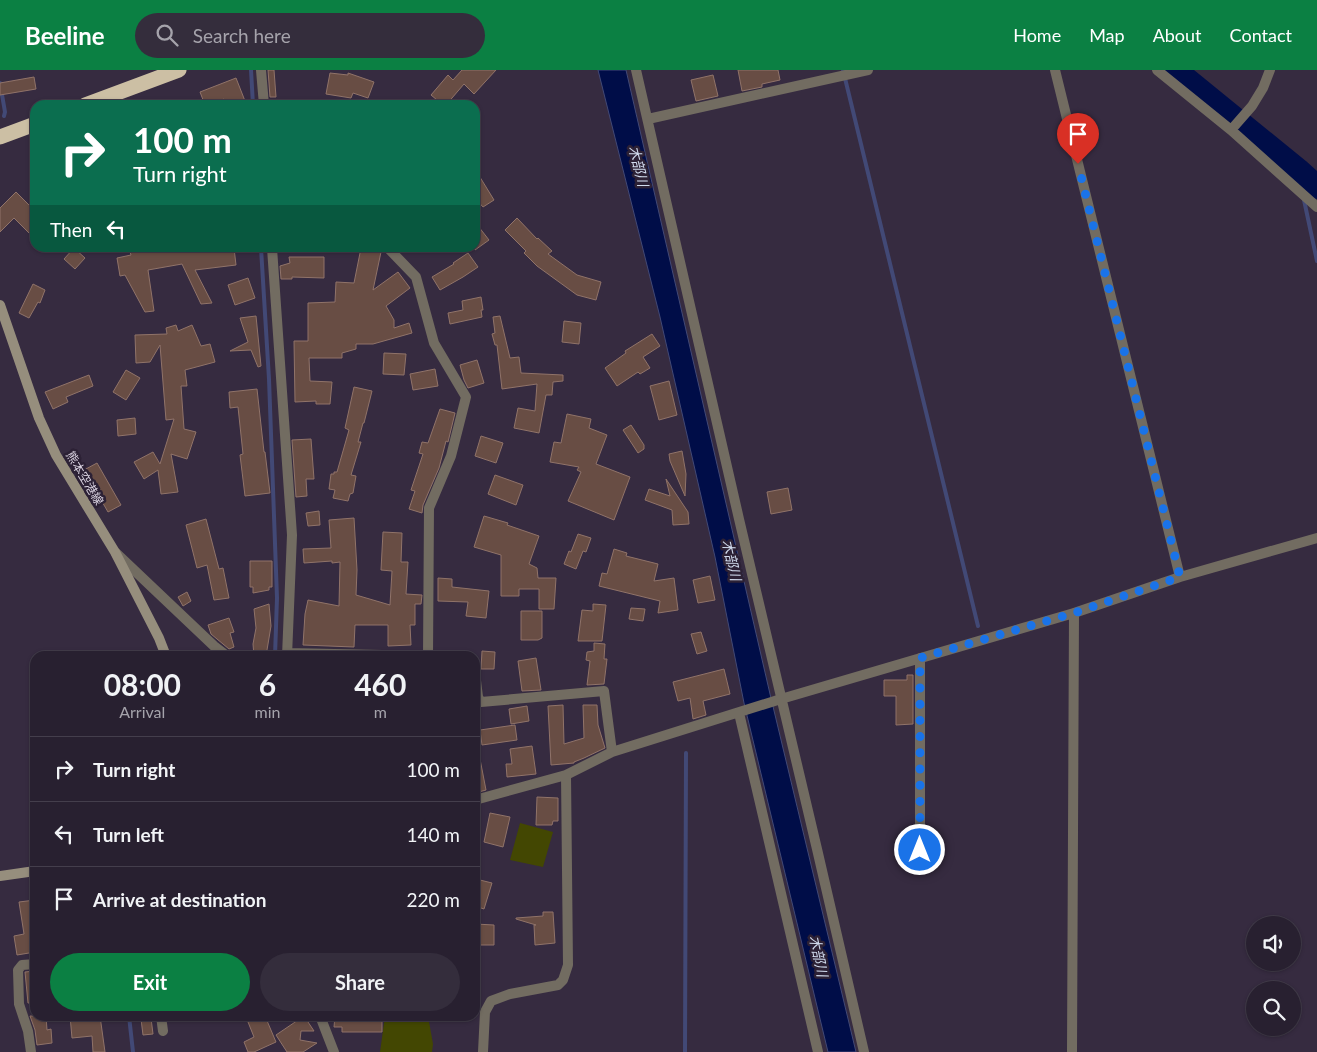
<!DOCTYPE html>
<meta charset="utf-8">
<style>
:root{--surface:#282030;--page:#342d3c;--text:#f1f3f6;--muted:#a5a3ab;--line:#443e4c;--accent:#0b8043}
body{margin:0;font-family:Lato,"Noto Sans JP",sans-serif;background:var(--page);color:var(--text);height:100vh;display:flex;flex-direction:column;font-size:19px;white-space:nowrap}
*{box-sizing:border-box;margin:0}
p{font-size:16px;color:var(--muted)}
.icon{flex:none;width:28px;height:28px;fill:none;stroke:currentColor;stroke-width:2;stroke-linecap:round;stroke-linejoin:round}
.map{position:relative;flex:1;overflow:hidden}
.drawer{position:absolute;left:30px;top:581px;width:450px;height:370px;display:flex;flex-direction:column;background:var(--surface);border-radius:15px;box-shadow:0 1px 4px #0004,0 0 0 1px var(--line)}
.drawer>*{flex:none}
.banner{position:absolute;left:30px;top:30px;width:450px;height:152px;border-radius:15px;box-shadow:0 1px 4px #0004,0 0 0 1px var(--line);background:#0b6e4f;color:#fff;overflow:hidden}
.buttons{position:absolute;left:1246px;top:846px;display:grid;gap:10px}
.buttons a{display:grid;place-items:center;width:55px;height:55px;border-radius:50%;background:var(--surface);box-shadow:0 1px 4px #0004,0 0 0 1px var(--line);font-size:25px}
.pin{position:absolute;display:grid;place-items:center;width:42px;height:42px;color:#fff;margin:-51px -21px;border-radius:50% 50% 50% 0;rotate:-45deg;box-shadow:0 0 5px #0007}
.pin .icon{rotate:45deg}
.me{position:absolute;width:55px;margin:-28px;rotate:0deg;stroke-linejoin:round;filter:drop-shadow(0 0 4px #0008)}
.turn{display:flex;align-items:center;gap:18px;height:105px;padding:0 20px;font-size:22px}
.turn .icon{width:65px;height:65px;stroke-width:2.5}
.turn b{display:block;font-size:35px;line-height:42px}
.then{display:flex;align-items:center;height:48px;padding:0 20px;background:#0003;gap:10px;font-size:19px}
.eta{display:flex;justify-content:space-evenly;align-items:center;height:85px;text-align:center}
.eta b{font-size:30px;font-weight:700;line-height:35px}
.action{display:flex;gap:10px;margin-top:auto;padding:10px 20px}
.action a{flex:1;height:58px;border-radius:30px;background:var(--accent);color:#fff;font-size:20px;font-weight:700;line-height:58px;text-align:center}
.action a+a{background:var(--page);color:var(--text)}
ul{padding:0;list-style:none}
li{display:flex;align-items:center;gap:15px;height:65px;padding:0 20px;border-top:1px solid var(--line)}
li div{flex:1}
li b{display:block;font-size:19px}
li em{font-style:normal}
header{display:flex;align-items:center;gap:30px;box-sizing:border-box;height:70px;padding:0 25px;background:var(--accent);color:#fff}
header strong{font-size:24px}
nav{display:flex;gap:28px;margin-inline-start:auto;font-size:18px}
.search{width:350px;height:45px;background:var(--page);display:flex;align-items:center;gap:12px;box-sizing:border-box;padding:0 18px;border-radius:28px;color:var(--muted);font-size:19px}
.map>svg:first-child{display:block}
.green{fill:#434702}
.water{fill:#000d48;stroke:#424976}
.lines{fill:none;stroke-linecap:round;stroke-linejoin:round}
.stream{stroke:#424976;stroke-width:4}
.river{stroke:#000d48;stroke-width:24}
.building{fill:#684d44;stroke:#907369}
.street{stroke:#726c61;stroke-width:10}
.secondary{stroke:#968e7d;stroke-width:10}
.highway{stroke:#ccbfa4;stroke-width:15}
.route{stroke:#1a73e8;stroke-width:9;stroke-dasharray:0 16.2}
.labels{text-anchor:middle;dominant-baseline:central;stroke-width:5;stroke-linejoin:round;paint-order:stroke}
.street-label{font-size:12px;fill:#dbd4e2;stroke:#2c2135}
.water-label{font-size:14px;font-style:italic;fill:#d1dbee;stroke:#2c2135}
</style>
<header>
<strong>Beeline</strong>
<div class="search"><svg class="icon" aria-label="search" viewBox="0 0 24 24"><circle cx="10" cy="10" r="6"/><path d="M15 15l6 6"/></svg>Search here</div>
<nav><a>Home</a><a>Map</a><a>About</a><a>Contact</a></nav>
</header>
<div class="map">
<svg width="1317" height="982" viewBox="0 0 1317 982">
<rect width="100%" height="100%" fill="#362b40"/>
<path class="green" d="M520 753 553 762 543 797 510 790Z
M385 946H428L433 974 432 982H380Z"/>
<path class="water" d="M598 0H626L770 624 856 982H828L744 633 715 487 660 247Z"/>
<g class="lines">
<path class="stream" d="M251 0 253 35
M843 0 978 556
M0 13 5 42 4 46
M1298 100 1303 120
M1304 130 1317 191
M261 178 269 309 277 528 275 586
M129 946 133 982
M685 982 686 683"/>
<path class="river" d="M1175 0 1298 100 1317 117"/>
</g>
<path class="building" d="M268 0H274L276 27H270Z
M462 0H496L474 24 464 14 446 35H443L431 25 448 5 453 10Z
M738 0H778L780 10 762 14V17L742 21Z
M330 3 348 5V3L374 12 368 28 353 23 351 28 326 24Z
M713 5 718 26 696 31 691 10Z
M34 7 36 19 0 25V13Z
M236 8 245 31 234 35H226L224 29 208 35H205L200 22Z
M475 99 494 130 483 137 475 128Z
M16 122 35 141V169L14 148 0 162V138Z
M517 148 537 169 538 168 552 181 548 184 577 205 601 212 596 230 577 225 537 196 524 183 526 181 505 160Z
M475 152 489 170 475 180Z
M74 178 85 188 75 199 64 189Z
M147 178H234L236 195 195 200 212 233 201 234 182 194 148 200 154 241 145 242 125 205 120 206 117 188 131 185 130 182Z
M361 178 381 182 373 220 398 202 410 218 386 236 394 250V258L409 253 412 263 373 274H356V279L342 283V288H309L310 311 332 312 330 334H316V331L295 332 294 271H308V233L335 232 336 212 354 213Z
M468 183 478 197 463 207 440 220 432 207 454 194 453 193Z
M289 187H324V208L292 207V209H281L280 196 290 193Z
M248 208 255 228 235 235 228 215Z
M33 214 45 220 40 233 38 232 29 248 19 243Z
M481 227 483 240H481L482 247 450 254 448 243 463 240 462 231Z
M256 246 261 296 258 297 251 280 230 281 248 272 240 248Z
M500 246 510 288 519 287 521 303 563 305V311L553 312 552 325H546L539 363 514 358 518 338 535 341 537 314 502 319 497 275H495L492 264 495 263 493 247Z
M564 251 581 253 579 274 562 272Z
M176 255 178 261 192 255 201 276 210 274 215 292 185 300 187 316H181L184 359 196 362 187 389 171 384 178 422 161 424 158 400 144 409 134 392 153 382 160 394 174 349 166 350 160 275 150 292 136 293 135 265 167 264 166 258Z
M652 264 660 276 643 287 650 298 640 304 638 302 617 316 605 298 626 283 625 281Z
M384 283 406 284 404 305 383 304Z
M477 290 484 313 468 318 464 310 460 295Z
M435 299 438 316 413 320 410 304Z
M126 300 140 308 126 330 113 322Z
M89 305 93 316 66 327 68 332 53 339 45 322Z
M669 311 677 345 659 350 650 316Z
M354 317 372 321 364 353H363L358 372H361L351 405 356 406 353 423 350 424 348 431 333 428 335 420 329 419 331 404H334V402H337L349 360 345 358Z
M257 319 264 382H265L270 423 245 426 240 385 243 384 238 337 230 338 229 322Z
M440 339 455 343 448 372 446 371 439 398 423 435 422 443 409 439 415 421 411 420 423 384 419 383 422 372 428 373Z
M567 344 591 349 589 358 607 365 596 394 630 407 614 450 568 431 581 402 577 400 579 397 550 392 554 372 561 373Z
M135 348 136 364 118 366 117 350Z
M631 355 644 375V379L638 383 623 360Z
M481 366 503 373 496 393 475 386Z
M311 369 314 409H306L307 426 296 427 292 370Z
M682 381 686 404 685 426 670 391 669 384Z
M97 393 121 435 108 442 84 400Z
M495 405 523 415 516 435 488 424Z
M666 409 688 442 689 454 673 455 672 440 645 430 649 419 670 426Z
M788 418 792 440 771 444 767 422Z
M319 441 320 455 308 456 306 443Z
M484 446 508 453 507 455 539 466 529 494 537 498 538 508H556L554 539H539V519H519V526H501V485L474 477Z
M354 448 357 500 356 525 390 535 392 501 381 500 383 462 402 463 401 492H408L406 524 422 525 421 534H415V555H410L411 575 388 576V555H355L354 577 303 575 305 544 308 530 339 536 340 492 332 493V491L304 493 303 479 331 478 329 450Z
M206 449 219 499 223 498 229 528 214 530 207 495 197 498 186 455Z
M578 464 591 468 586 482 583 481 576 499 564 494 569 481 571 482Z
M614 479 627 483 626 486 658 494 654 511 674 508 678 540 658 543 660 531 599 516 602 503 607 504Z
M250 491H272V517H269V520L253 523V517H250Z
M710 506 715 530 698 533 693 510Z
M438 508 452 509V517L489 521 486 548 466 546 468 532 438 531Z
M187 522 191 531 183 536 178 527Z
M269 534 271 556 266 586H254L253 574 256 558 254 539Z
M593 534 606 535 602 571H578L582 540 593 541Z
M631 538 645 539 643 551 629 549Z
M521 541H542V568L538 570H521Z
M229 548 234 562 230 563 234 577 229 579 211 564 208 555Z
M701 562 707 581 697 584 691 564Z
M594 573 605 574 604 589H607L604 614 587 615 590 591 586 590 587 582 594 581Z
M482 581 495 582 494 599H481Z
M536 588 541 620 522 621 518 591Z
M724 599 730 624 703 631 706 645 693 649 690 628 678 631 673 612Z
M907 605H913V654L896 655V626H884V610H907Z
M563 635 564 674 584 668 583 635H597L598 655 605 678 584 688 574 692V693L551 695 548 636Z
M527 636 529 651 511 654 509 639Z
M515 655 517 670 482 675 480 660Z
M532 676 536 704 507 707 506 694H512L510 679Z
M475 689H480L486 720 475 723Z
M537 727 558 728V751H553L552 755H536Z
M490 743 510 747 503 777 484 772Z
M480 810 492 813 484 839 475 836V828Z
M35 830V882L17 885 14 866 24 864 19 832Z
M543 842H553L555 873 535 875 534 855H536L516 849V848L543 846Z
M475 854 494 855V875H475Z
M35 901V933H28L25 902Z
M30 946H46L47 960 51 959 52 973 37 975 35 960Z
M70 946H100L105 982H93L92 966 72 968Z
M263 946H265L276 972 254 982H248L244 972 254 967 248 952Z
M304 946 314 961H301L300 970 317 973 303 982H287L276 965Z
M335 946H382V962H342V957H334Z
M151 948 153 964 143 965 141 949Z"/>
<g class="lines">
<path class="street" d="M261 0 264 35
M636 0 739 449 817 779 864 982
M1055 0 1180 507
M1157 0 1231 60 1317 137
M648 49 868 0
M1231 60 1252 36 1263 18 1270 0
M272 178 292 465 287 586
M388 178 416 207 434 273 466 327 451 386 429 438 428 586
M116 483 214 576 227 586
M287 583 430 586
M475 602 478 627 481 632 604 621 612 682
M739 643 818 982
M475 730 566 705 612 682 781 629 1074 543 1180 507 1317 468
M920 780V588
M161 946 163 961
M320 946 334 982
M31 982 28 961 19 934 18 900 22 895 35 894
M483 982 485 942 491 931 510 924 558 915 563 910 568 895 566 705
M1072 982 1074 543"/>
<path class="secondary" d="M0 235 39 348 56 385 115 482 159 568 166 586
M0 806 35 801"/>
<path class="highway" d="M85 35 179 0
M0 67 35 54"/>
</g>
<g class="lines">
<path class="route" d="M920 780V588L1074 543 1180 507 1078 94"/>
</g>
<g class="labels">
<g class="street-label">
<text transform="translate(85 408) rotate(59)">熊本空港線</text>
</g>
<g class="water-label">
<text transform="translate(639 96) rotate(76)">木部川</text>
<text transform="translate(732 490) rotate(77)">木部川</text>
<text transform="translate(819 886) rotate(78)">木部川</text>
</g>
</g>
</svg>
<div class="buttons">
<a><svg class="icon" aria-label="sound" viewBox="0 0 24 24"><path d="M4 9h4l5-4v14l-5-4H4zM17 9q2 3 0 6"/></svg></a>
<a><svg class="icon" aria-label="search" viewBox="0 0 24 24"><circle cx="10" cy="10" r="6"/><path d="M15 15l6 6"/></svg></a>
</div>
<div class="pin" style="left:1078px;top:94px;background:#d93025"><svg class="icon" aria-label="arrive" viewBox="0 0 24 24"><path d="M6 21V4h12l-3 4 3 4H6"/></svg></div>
<svg class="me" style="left:920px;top:780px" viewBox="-20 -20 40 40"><circle r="17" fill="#1a73e8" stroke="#fff" stroke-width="3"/><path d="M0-11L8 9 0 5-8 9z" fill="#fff"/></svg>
<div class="banner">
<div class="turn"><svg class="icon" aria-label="right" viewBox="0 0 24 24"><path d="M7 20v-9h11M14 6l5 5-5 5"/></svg><div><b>100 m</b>Turn right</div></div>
<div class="then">Then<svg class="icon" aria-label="left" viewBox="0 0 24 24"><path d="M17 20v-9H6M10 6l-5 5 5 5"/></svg></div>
</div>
<section class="drawer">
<div class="eta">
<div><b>08:00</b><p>Arrival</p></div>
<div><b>6</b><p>min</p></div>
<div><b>460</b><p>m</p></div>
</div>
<ul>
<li><svg class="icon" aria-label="right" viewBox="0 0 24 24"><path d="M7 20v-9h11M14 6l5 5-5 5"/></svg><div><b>Turn right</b></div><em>100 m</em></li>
<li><svg class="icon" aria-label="left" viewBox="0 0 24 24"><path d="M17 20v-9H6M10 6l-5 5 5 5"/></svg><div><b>Turn left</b></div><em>140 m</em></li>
<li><svg class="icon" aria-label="arrive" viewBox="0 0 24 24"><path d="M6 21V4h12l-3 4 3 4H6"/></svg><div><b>Arrive at destination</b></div><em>220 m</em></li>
</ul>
<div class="action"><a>Exit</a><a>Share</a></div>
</section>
</div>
